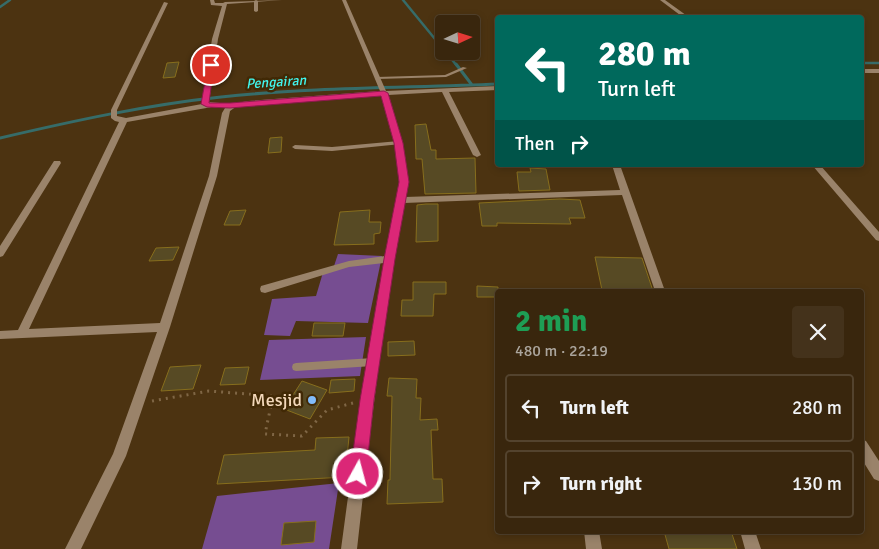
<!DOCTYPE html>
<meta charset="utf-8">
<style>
:root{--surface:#39260d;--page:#44321b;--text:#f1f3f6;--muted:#aba59d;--line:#53432e}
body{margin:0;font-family:Signika,sans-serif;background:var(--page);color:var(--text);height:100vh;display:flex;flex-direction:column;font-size:19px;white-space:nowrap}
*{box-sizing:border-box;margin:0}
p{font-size:16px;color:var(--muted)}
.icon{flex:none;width:28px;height:28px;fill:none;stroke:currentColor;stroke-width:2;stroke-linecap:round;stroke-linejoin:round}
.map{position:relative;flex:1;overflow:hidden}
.sheet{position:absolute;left:495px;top:289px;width:369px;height:245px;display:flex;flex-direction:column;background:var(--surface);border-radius:5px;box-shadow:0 2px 8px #0003,0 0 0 1px var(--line)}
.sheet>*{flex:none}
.guide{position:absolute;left:495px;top:15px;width:369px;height:152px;border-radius:5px;box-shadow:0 2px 8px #0003,0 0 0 1px var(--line);background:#00695c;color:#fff;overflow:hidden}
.needle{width:32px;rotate:86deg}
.fabs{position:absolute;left:435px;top:15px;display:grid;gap:10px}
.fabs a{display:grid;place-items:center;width:45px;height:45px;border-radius:5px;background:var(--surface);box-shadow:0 2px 8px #0003,0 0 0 1px var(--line);font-size:25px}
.pin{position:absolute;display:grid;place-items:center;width:42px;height:42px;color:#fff;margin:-21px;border:2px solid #fff;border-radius:50%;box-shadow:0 1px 5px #0007}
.me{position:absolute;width:55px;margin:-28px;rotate:7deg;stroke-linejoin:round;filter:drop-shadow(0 0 4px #0008)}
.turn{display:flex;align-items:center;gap:18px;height:105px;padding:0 20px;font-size:22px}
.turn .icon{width:65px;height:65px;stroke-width:2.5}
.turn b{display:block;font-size:35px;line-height:42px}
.then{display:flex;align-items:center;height:48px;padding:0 20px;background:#0003;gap:10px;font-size:19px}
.round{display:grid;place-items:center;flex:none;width:52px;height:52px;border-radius:5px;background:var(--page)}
.overview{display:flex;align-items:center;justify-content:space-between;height:85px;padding:0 20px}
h1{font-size:30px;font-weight:800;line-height:38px;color:#1e9e55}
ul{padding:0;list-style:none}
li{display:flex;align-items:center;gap:15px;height:68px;margin:0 10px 8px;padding:0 10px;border:2px solid var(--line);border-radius:5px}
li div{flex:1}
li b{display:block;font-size:19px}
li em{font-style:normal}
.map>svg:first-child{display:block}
.green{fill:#764d91}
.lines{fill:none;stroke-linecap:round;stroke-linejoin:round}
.stream-far1{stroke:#366c69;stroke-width:2.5}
.stream{stroke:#366c69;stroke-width:3}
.building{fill:#574a24;stroke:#876e1d}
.path{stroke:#7f6645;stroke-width:3;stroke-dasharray:2 5;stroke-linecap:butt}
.lane{fill:#9a836a;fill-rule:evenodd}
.street{fill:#9a836a;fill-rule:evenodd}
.route{fill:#db2777;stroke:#8e194d}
.poi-dot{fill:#82bcfa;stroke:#412905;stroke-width:2}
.labels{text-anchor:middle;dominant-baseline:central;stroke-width:5;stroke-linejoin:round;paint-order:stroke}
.far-water-label{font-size:14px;font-style:italic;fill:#41f6ee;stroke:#412905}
.near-poi-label{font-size:18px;fill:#f3d8ba;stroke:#412905;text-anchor:end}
</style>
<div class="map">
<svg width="879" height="549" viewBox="0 0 879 549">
<rect width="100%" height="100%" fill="#4c3311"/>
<path class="green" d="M338 254 382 256 368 323 296 321 290 336 264 335 272 299 316 296 324 269 334 266Z
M366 337 360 376 260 380 269 340Z
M339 483 329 549H202L217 496Z"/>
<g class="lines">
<path class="stream-far1" d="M403 0 444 50
M0 7 10 0
M445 51 457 66
M861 63H879"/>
<path class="stream" d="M456 64 472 85
M0 138C73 121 146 105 221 97 313 87 406 88 498 84"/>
</g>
<path class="building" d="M179 62 175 77 163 78 167 63Z
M426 124 431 150H436V159L475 158 476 193 425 194 422 159H416L415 125Z
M282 137 281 152 268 153 270 138Z
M530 168 546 169 550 190 519 191 517 172H531Z
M560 199 580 200 585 218H569L571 224 497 223V226H482L479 203Z
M426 204H438V241L416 242 417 205Z
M246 210 240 225H224L230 211Z
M370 210 369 222H381L380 233 374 234V244L334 245 340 212Z
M179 247 173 260 149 261 156 248Z
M595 257 642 258 653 291 602 290Z
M413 282H446V294H434L433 316H401L402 300H413Z
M477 286 498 287V297H477Z
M314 323H345L343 336H312Z
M414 341 415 355 388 356V342Z
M201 365 193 389 161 391 170 367Z
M249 367 245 384 220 385 225 368Z
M389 378 417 379 416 398H421L420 420 437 419 438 430H431L433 479H442L443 502 387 504 388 480H390L392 396H387Z
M355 379 354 391 329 393 331 380Z
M302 381 327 390 310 419 284 409Z
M349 437 345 477 217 484 224 455 315 450 316 438Z
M316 521 314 542 281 545 284 523Z
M664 531H731L737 549H669Z"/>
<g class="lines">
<path class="path" d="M152 401 209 391 273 396 265 434 302 436 327 410 353 403"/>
<path class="lane" d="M256 0 258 1V11L256 12 254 11V1Z
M463 67 467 68 446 77 377 79 375 78 377 77 445 75Z
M399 141 402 143 401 144 332 151 295 149 292 147 295 145 332 147Z
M373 358 376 359 377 362 376 365 373 366 296 371 293 370 292 367 293 364 296 363Z"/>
<path class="street" d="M210 0H214L215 3H223L225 2 282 0 227 4 218 39 209 102 231 104 248 101 380 91 342 0H346L386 91 498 86V90L449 92 481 155 477 157 473 155 442 92 388 95C398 128 412 163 405 197L620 190 612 165H620L665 291H655L622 195 404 203C383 317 370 433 357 549H341L361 400 384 263 349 267 265 293 261 292 260 289 261 286 349 261 385 256 400 183 395 143 381 95 245 105 237 106 230 111 217 176 170 327 126 456 81 549H65L113 454 157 332 0 339V331L18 330 119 122 115 121 111 118V110L164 2 168 3 117 110V116L126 118 202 104 212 39 222 6 211 5ZM212 107 225 108 222 113 209 176 160 323 29 329 127 122Z
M660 0H665L690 18H684Z
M861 69H879V73H861Z
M54 161H60L61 163 3 256 0 257V246Z
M812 165H820L879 232V241L876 240Z
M861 439 866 441 879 461V481L874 479 861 458Z
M584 531H599L602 549H586Z
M740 531H755L761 549H745Z"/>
</g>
<path class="route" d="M211 63 214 65 209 103H230L384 91 388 93 403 143 409 182 395 259 374 400 366 474 363 480 358 482 352 480 350 474 360 400 384 259 399 182 394 143 381 96 230 108 207 107 201 104 208 65Z"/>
<circle class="poi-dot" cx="312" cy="400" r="5"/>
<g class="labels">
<g class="far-water-label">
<text transform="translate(276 82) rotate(-4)">Pengairan</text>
</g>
<g class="near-poi-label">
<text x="302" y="400">Mesjid</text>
</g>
</g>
</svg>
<div class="fabs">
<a><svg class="needle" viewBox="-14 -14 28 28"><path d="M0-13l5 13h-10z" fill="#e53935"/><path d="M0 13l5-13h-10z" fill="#aba59d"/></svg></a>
</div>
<div class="pin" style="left:211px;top:65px;background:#d93025"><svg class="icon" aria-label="arrive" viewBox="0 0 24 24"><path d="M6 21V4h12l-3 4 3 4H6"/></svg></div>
<svg class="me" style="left:358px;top:474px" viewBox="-20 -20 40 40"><circle r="17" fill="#db2777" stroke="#fff" stroke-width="3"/><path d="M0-11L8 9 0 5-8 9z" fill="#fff"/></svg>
<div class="guide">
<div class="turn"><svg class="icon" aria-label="left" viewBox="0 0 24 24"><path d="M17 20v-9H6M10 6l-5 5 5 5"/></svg><div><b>280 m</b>Turn left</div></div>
<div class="then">Then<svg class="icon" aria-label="right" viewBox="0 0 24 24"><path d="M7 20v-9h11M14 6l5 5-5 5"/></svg></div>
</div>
<section class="sheet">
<div class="overview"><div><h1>2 min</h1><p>480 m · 22:19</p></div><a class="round"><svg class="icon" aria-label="close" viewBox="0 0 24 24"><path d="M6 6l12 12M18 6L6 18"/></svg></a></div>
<ul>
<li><svg class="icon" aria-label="left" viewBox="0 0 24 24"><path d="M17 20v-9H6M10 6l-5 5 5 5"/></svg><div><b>Turn left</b></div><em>280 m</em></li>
<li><svg class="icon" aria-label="right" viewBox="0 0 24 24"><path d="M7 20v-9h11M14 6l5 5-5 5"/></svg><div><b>Turn right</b></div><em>130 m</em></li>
</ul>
</section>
</div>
